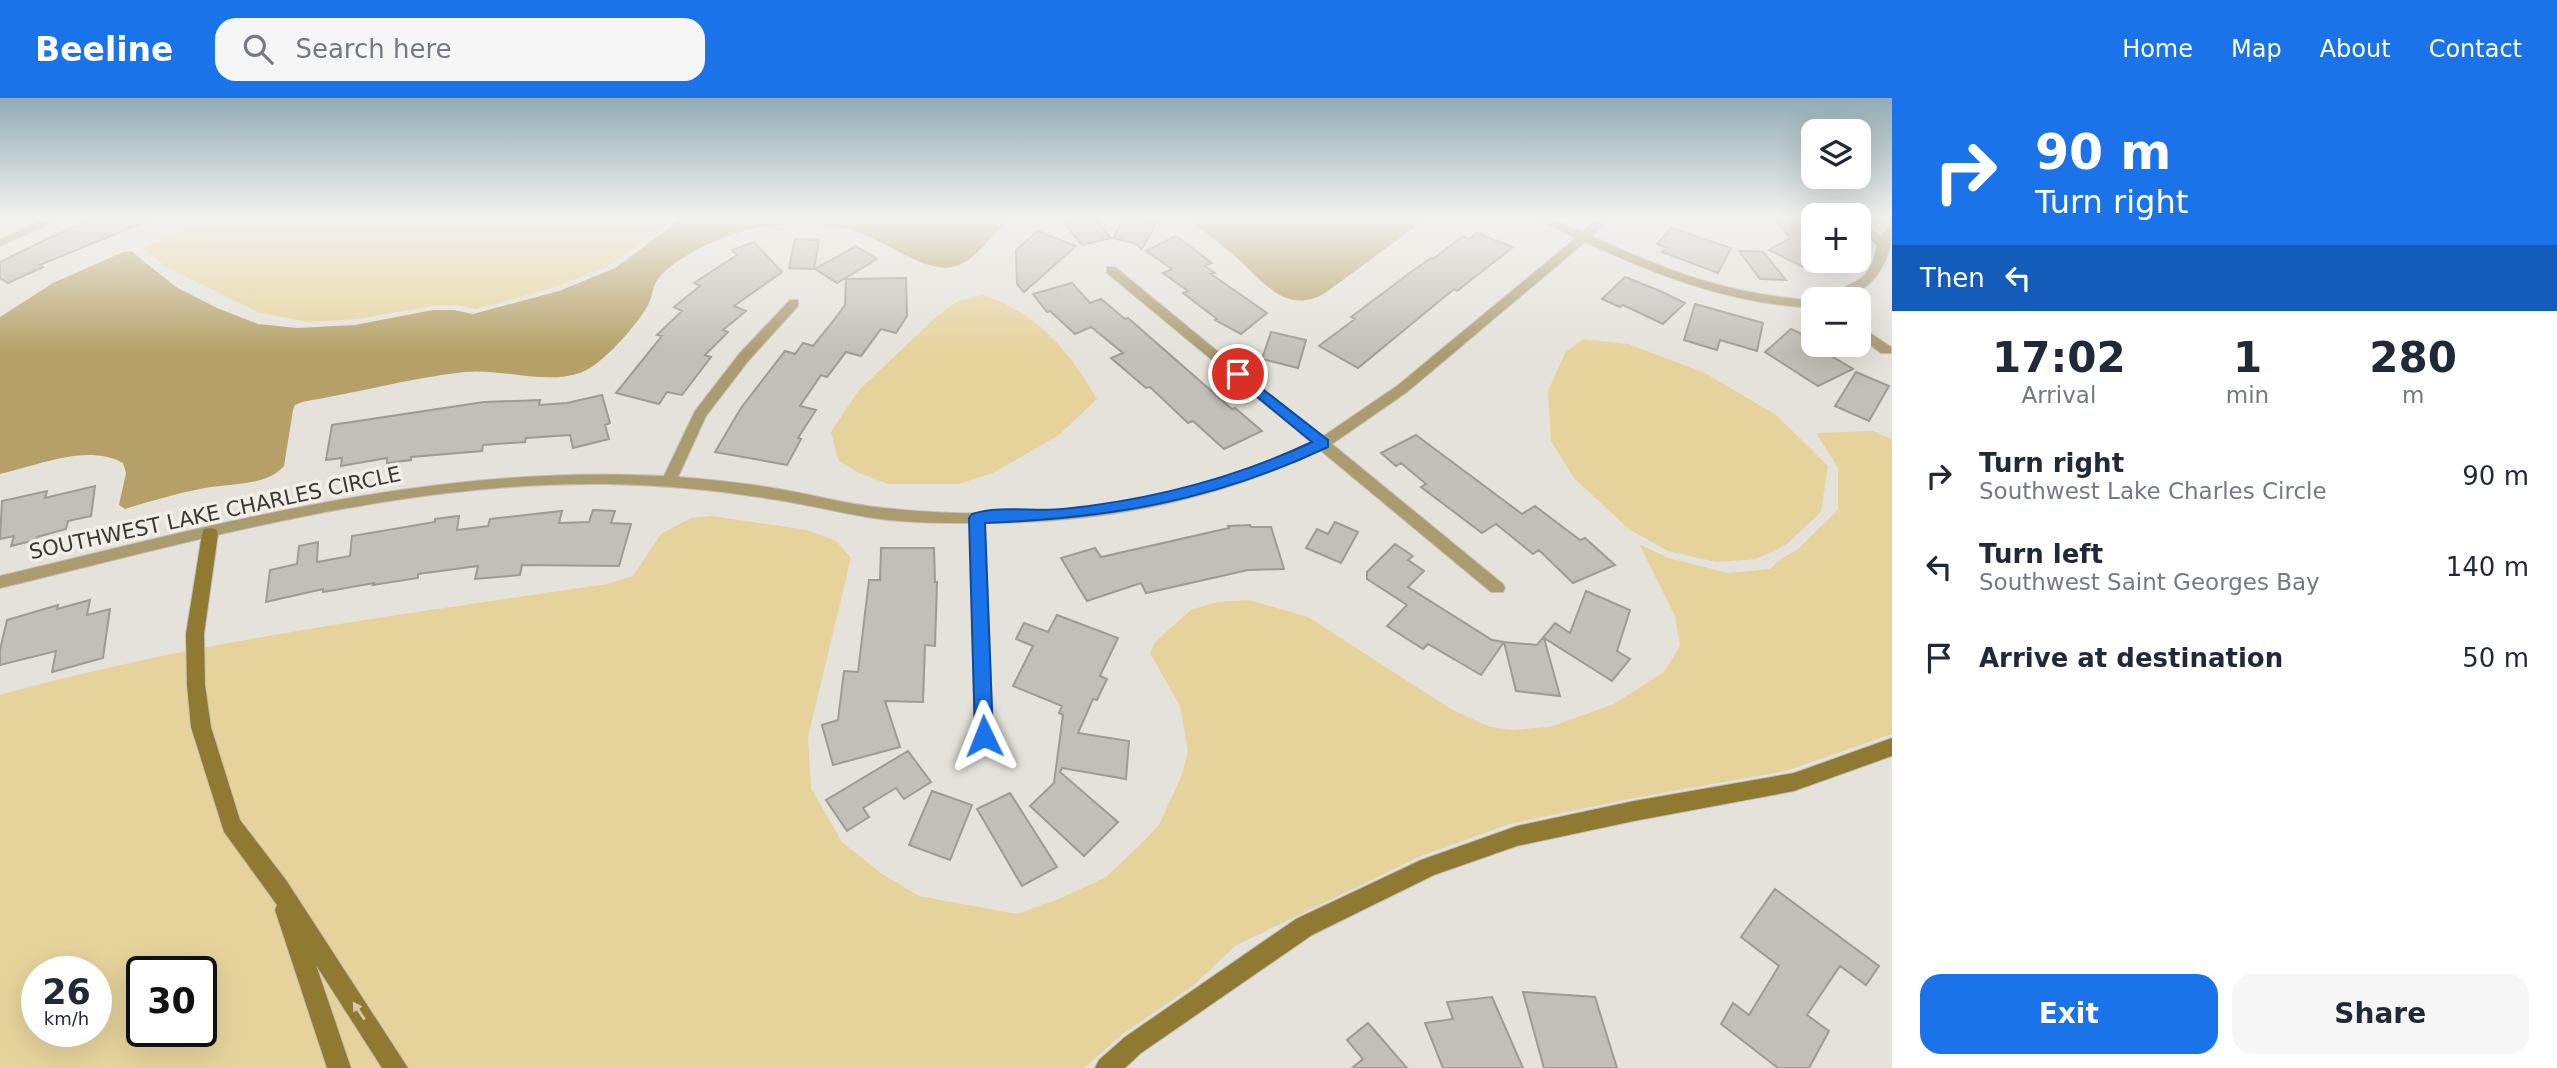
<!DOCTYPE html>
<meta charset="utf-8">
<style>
:root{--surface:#fff;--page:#f6f6f7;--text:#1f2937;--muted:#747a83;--accent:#1a73e8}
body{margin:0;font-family:"DejaVu Sans",sans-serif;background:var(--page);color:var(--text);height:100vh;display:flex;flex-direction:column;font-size:26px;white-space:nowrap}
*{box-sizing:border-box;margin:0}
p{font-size:23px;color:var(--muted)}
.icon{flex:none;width:38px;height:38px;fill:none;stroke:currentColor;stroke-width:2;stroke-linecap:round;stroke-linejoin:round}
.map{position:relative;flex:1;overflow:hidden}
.panel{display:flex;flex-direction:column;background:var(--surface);width:665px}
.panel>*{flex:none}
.hud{background:#1a73e8;color:#fff;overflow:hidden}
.fabs{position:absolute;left:1801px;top:21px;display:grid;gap:14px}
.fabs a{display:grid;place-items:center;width:70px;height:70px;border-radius:14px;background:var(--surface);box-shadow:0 7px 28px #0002;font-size:35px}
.speed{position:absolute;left:21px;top:858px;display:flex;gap:14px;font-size:35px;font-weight:700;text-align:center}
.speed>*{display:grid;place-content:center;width:91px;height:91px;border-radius:50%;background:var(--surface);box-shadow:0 7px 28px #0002;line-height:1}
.speed small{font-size:18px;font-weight:400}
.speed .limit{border:4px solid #111;border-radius:10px;background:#fff;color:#111}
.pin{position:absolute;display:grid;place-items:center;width:60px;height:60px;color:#fff;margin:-30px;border:4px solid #fff;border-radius:50%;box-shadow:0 2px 7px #0007}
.me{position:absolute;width:77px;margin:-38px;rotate:358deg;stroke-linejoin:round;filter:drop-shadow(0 0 5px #0008)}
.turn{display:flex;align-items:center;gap:24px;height:147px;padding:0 28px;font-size:32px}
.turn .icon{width:91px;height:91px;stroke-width:2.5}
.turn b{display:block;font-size:49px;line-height:60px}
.then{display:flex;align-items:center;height:66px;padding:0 28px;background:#0003;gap:14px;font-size:26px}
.eta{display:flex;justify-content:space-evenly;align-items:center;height:119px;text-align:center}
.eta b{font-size:42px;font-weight:700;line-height:49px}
.primary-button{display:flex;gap:14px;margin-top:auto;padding:14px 28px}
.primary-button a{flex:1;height:80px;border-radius:21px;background:var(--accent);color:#fff;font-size:28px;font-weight:700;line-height:80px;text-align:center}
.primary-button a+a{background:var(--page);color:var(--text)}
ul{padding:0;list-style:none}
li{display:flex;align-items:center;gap:21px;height:91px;padding:0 28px}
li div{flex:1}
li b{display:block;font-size:26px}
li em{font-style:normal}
header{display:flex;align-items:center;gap:42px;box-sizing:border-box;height:98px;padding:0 35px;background:var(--accent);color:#fff}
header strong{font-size:33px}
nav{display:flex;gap:38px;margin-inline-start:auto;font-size:24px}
.search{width:490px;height:63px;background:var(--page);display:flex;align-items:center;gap:18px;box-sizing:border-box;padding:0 24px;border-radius:21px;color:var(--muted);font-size:26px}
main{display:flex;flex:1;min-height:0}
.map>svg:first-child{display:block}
.green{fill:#e6d39c;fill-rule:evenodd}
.water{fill:#b5a167}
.building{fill:#c1bfb7;stroke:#9d9b94;stroke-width:2}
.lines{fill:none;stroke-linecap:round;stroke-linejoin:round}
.street-casing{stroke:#c2c0b9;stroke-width:2}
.secondary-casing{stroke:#c2c0b9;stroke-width:2}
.street{fill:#ab9c70;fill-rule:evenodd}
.secondary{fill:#907931;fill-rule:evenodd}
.oneway{fill:#d4ccb0}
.route{fill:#1a73e8;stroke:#114b97;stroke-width:2}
.labels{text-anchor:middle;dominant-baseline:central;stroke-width:7;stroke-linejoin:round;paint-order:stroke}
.street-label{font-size:21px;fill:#393835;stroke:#f1efe7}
</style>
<header>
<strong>Beeline</strong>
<div class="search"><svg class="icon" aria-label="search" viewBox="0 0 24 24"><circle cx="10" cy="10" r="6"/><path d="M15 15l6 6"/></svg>Search here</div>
<nav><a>Home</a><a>Map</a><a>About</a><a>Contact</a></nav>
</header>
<main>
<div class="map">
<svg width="1892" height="970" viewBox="0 0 1892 970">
<rect width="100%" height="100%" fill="#e4e2da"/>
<path class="green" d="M211 119H675L610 167 556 189 476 211 457 207H437L357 221 308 224 260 215 168 170 142 150Z
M983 197C1039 216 1068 252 1097 301L1059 337 993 375 958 386H888L859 375 838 362 831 334 858 293 936 219 958 203Z
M1583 241 1628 246 1705 275 1776 317 1828 368 1821 414 1787 446 1756 461 1716 464 1668 453 1629 431 1574 380 1551 343 1548 293 1565 255Z
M1873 333 1892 341V636L1786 673 1629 701 1510 726 1421 758 1235 848 1193 888 1124 935 1084 970H0V597C199 542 404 516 607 486L633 478 661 436 691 420 712 418 807 432 836 443 851 460 808 639 811 690 842 744 882 776 919 798 1017 816 1059 801 1106 779 1141 746 1159 727 1181 679 1188 653 1180 608 1150 555 1155 544 1191 512 1217 504 1249 502 1308 519 1451 611 1490 629 1513 632 1550 629 1614 606 1664 574 1680 548 1675 518 1639 446 1668 460 1729 475 1770 471 1782 460 1797 452 1838 412V370L1816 335ZM37 873H96V933H37ZM142 873H201V933H142Z"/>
<path class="water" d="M684 119H1014C993 132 982 157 959 167 927 180 886 141 852 132 823 124 791 125 762 129 734 132 671 159 656 184 652 191 652 201 647 209 636 228 601 268 580 275 543 287 501 270 464 274 410 280 356 295 302 304L295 307 293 312 284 368C266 389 226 385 200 391 175 396 150 403 125 411L119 407 126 375 123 365C87 345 37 368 0 376V219L53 185 123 154 131 153 176 189 217 210 258 226 297 230 355 227 433 212H454L473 216 559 193 615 170Z
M1185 119H1429L1325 195C1286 218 1263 183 1237 160 1220 145 1203 132 1185 119Z"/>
<path class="building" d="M102 119 154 120 40 167 43 169 8 185 0 180V164L53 138Z
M1093 119 1111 140 1082 147 1064 125Z
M1125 119 1156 126 1142 151 1134 145 1113 140Z
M1773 119H1813V174L1769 152 1790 140Z
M1671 130 1731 150 1718 175 1662 154 1666 150 1657 146Z
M1038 133 1076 148 1024 194 1017 186 1016 152Z
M1477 135 1513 149 1457 193 1454 191 1358 270 1319 248 1355 221 1351 219 1411 174 1431 160 1433 161 1463 138 1469 141Z
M1176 138 1212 165 1205 168 1215 175 1211 176 1267 215 1241 236 1215 222 1217 221 1183 195 1188 193 1163 175 1172 171 1146 153Z
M795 141 819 142 814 171 789 170Z
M754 144 782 174 734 208 746 213 723 232 728 234 705 257 711 259 682 297 667 294 659 306 616 295 662 238 657 237 682 213 674 209 700 188 694 185 737 157 732 152Z
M856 148 877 161 837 185 815 171Z
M1739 153 1763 154 1786 182 1760 181Z
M1625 179 1660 193 1685 205 1663 226 1623 207 1620 209 1602 201Z
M906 180 907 218 896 235 881 231 861 258 846 254 827 279 821 277 800 308 816 312 798 340 801 341 787 367 715 354 741 310 785 253 795 256 803 245 813 248 834 222 845 207 846 181Z
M1072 185 1090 205 1101 201 1125 221 1128 220 1232 311 1235 310 1262 333 1224 351 1193 323 1188 325 1150 289 1146 290 1111 260 1123 255 1091 229 1075 236 1050 213 1047 214 1033 196Z
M1695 206 1763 225 1757 253 1720 242 1717 252 1684 242Z
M1791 231 1813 241V247L1853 271 1818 288 1765 254Z
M1271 234 1306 242 1298 270 1262 261Z
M1856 274 1889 288 1869 323 1835 308Z
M602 297 610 325 605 327 609 341 573 350 570 337 526 340 525 344 483 347 482 353 411 359V362L387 365V360L341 368 342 360 326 362 332 327 484 304 540 302 539 307 567 305Z
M1416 337 1522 416 1535 408 1580 442 1585 440 1615 467 1573 485 1539 452 1533 456 1496 426 1482 435 1421 389 1426 386 1401 365 1396 368 1381 355Z
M95 388 91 418 68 423 66 431 37 439 36 442 11 448 14 438 0 441 2 403 47 393 45 400Z
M593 412 615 413 611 425 631 426 619 468 522 467 520 477 475 481 478 468 418 476V480L373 487 374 485 323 494V491L266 504 270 472 297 466 299 448 318 444 317 464 350 458 352 438 435 424V421L459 418 457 432 488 428 490 421 562 413 559 425 589 424Z
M1335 424 1358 434 1341 465 1306 450 1317 431 1328 436Z
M1250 427 1251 429H1271L1284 471 1248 472 1146 495 1141 485 1087 503 1061 460 1095 450 1101 459 1229 430 1228 428Z
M1395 446 1413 458 1408 462 1424 473 1408 489 1492 542 1504 544 1481 577 1428 546 1423 551 1387 528 1407 507 1367 481V474Z
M881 450H934L935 484H937L935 548 925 547 923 604 885 603 900 649 833 667 822 627 838 622 844 573 858 574 869 482H880Z
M1586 493 1630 512 1617 553 1630 561 1612 583 1544 540 1560 598 1516 593 1504 544 1537 547 1555 525 1570 535Z
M90 502 87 517 110 511 103 560 52 574 56 553 0 567V552L7 522 58 507 57 511Z
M1057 517 1118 540 1100 578 1107 581 1097 602 1093 601 1078 635 1129 643 1126 681 1062 670 1060 674 1118 724 1084 758 1030 708 1054 685 1063 617 1059 615 1062 608 1013 588 1033 548 1016 541 1024 525 1048 534Z
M908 653 931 684 904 701 896 690 863 710 869 719 847 733 826 702Z
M932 693 972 707 950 762 909 747Z
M1010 695 1057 769 1022 788 977 711Z
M1775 791 1879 868 1866 887 1840 868 1807 917 1829 933 1809 970H1778L1721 926 1733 905 1749 917 1779 868 1741 839Z
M1523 894 1595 899 1617 970H1544Z
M1492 899 1523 970H1443L1425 925 1453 921 1447 904Z
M1368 925 1407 970H1352L1363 961 1347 942Z"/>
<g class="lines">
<defs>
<path id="street" d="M50 119H65L0 148V141Z
M1534 119H1549L1582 134 1599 119H1611L1591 138C1667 173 1729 197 1813 202V210C1729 205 1661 179 1585 144L1407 294 1332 346 1503 486 1505 490 1503 494H1491L1320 352C1216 403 1100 425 985 425L993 638 990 643 984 646 978 643 975 638 970 425C940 425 909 425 880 421 843 416 807 406 771 401 717 392 662 387 608 386 401 383 199 442 0 490V478C222 425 434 366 664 378L695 313 739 256 790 202H798V208L749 262 706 318 678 379C716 382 753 386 790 393 821 399 852 407 884 410 1028 426 1181 407 1311 344L1107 175V169H1115L1322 339 1397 288 1576 140Z
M1858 122 1881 139 1888 130 1892 129C1892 166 1869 201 1829 201 1851 178 1869 192 1877 147L1858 131Z
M1858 227 1891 249V255H1881L1858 238Z"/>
<path id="secondary" d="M210 430 216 431 218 436 204 536 205 587 211 629 240 722 286 782 408 970H382L316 867 351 970H327L275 812 277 807 224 734 191 629 187 587 186 536 202 436 204 431Z
M1892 640V658L1794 693 1634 723 1517 748 1434 777 1312 837 1141 955 1125 970H1095L1099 962 1125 939 1296 821 1421 762 1517 728 1634 703 1794 675Z"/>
</defs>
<use href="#street" class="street-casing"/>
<use href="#secondary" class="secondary-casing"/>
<use href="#street" class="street"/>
<use href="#secondary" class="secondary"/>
</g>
<defs><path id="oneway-solid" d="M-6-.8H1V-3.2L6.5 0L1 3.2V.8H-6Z" transform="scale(1.75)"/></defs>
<use class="oneway" href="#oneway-solid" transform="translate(359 913) rotate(-123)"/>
<linearGradient id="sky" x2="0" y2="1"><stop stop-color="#93acb4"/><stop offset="0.47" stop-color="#f3f2ee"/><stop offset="1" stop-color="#f3f2ee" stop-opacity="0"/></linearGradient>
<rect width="1892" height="255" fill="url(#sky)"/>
<path class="route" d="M1238 272 1328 342V349C1213 403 1111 420 985 425L993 638 990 644 984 646 978 644 975 638 969 420 972 416C1000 407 1034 414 1063 411 1150 402 1233 381 1312 344L1233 279V273Z"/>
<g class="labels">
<g class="street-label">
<text transform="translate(215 415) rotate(-12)">SOUTHWEST LAKE CHARLES CIRCLE</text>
</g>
</g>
</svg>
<div class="fabs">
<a><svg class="icon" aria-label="layers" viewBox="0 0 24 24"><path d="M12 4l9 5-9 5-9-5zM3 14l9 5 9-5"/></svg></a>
<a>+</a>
<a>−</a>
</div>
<div class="speed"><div>26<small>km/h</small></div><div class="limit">30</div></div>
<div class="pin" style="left:1238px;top:276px;background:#d93025"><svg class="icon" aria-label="arrive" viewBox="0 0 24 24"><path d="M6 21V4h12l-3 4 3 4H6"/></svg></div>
<svg class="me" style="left:984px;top:638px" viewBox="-20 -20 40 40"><path d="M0-17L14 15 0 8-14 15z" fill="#1a73e8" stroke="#fff" stroke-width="4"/></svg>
</div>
<section class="panel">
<div class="hud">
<div class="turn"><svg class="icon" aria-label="right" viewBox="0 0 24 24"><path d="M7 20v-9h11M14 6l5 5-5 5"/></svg><div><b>90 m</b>Turn right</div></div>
<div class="then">Then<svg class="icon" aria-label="left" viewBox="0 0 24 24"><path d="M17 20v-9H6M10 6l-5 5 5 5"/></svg></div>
</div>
<div class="eta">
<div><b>17:02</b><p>Arrival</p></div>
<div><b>1</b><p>min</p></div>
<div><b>280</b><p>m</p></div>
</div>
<ul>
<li><svg class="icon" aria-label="right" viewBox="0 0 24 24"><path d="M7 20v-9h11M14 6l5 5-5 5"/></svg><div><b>Turn right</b><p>Southwest Lake Charles Circle</p></div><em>90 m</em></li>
<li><svg class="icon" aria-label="left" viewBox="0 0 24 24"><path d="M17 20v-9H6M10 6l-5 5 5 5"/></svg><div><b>Turn left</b><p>Southwest Saint Georges Bay</p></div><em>140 m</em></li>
<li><svg class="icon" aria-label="arrive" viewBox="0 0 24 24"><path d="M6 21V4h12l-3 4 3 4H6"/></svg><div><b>Arrive at destination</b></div><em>50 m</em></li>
</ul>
<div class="primary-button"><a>Exit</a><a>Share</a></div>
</section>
</main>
